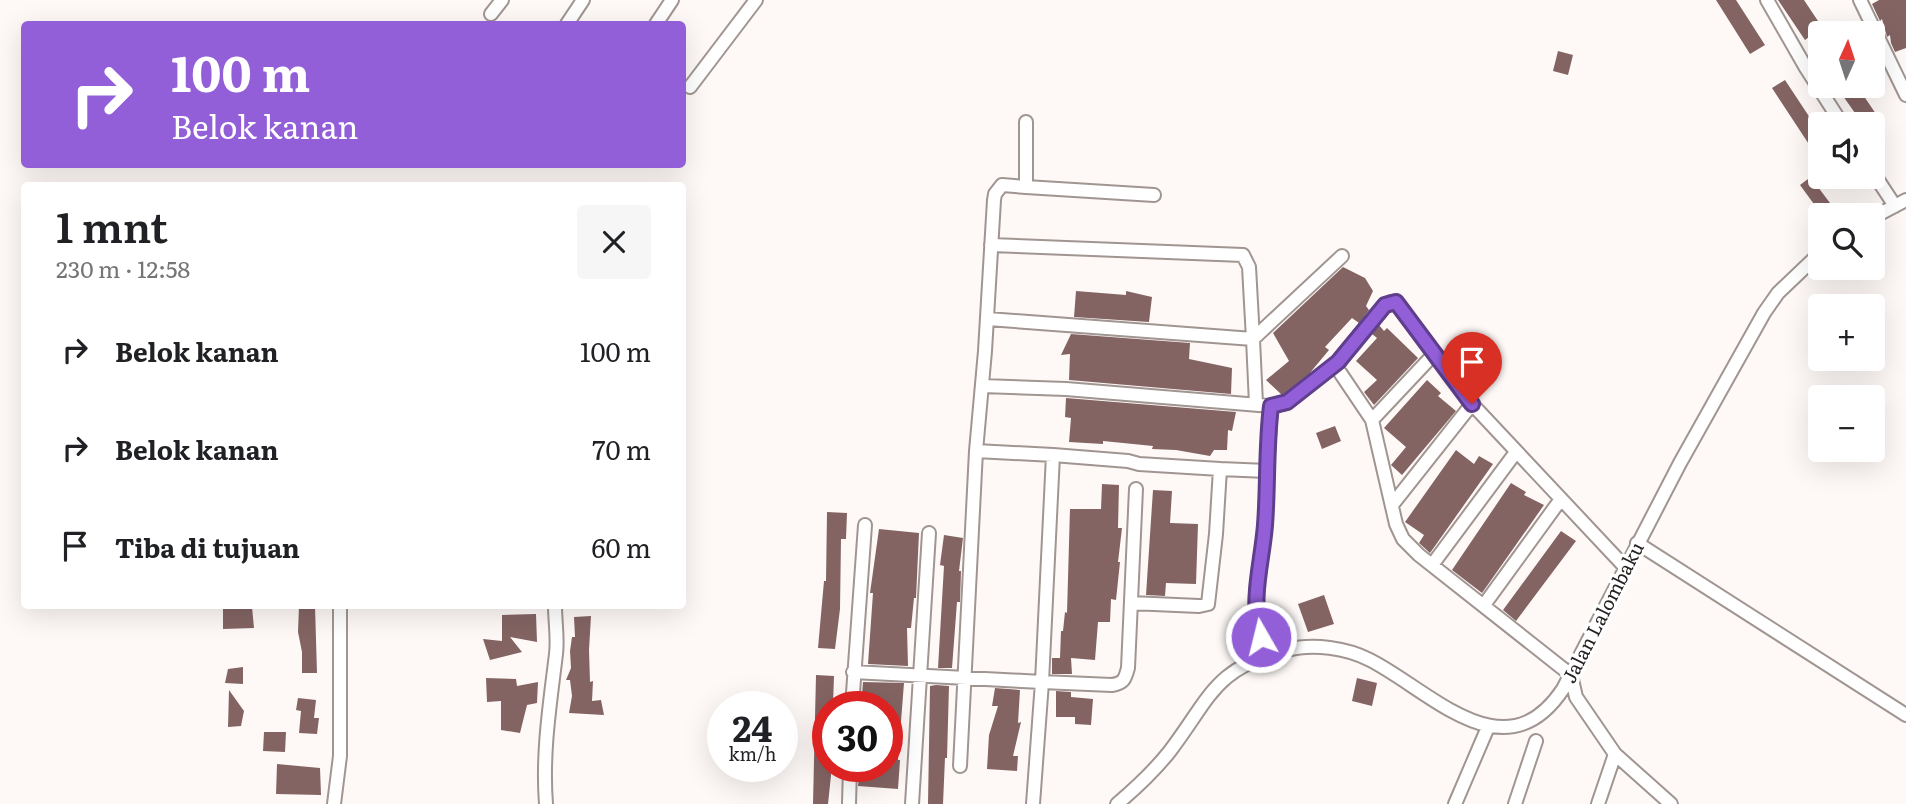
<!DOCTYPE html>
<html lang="id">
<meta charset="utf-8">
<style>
:root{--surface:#fff;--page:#f6f6f6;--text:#202124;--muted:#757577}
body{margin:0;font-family:Literata,serif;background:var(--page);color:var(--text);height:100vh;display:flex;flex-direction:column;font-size:26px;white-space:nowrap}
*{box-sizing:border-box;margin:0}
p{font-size:23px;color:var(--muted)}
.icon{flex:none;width:38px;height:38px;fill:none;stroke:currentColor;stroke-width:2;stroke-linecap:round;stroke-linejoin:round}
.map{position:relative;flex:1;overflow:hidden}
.details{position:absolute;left:21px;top:182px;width:665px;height:427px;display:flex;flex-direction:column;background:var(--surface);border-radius:7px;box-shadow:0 7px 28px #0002}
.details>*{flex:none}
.top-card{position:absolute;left:21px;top:21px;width:665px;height:147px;border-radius:7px;box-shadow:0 7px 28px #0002;background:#925fd8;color:#fff;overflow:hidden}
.needle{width:46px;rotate:3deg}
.buttons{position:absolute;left:1808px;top:21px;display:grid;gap:14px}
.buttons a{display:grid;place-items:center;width:77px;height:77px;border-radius:7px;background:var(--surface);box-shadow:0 7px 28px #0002;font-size:35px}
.speed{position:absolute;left:707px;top:691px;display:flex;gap:14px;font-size:35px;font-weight:700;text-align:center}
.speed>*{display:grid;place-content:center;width:91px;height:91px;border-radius:50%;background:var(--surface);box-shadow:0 7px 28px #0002;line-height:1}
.speed small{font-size:18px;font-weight:400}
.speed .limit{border:10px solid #d22;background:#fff;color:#111}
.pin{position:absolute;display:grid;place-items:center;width:60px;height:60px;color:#fff;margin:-72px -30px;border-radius:50% 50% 50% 0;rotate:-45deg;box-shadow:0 0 7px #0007}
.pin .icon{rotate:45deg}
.me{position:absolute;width:77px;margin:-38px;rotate:352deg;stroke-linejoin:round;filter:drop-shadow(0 0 5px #0008)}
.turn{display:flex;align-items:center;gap:24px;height:147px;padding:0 35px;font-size:32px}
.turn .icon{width:91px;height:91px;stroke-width:2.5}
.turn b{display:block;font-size:49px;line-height:60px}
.round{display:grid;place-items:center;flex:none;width:74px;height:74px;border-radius:7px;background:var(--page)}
.headline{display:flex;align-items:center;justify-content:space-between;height:119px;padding:0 35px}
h1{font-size:42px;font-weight:600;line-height:52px}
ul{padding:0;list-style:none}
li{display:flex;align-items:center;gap:21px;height:98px;padding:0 35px}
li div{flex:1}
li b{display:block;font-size:26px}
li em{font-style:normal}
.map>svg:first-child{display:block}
.building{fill:#836463}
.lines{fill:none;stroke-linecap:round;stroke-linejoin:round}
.minor-casing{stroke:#a09591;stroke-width:16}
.minor{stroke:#fff;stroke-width:12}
.route-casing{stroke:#5f3e8c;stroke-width:18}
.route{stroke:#925fd8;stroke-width:12}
.labels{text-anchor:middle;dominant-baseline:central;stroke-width:7;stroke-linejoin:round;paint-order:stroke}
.street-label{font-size:19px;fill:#262221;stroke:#fff}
</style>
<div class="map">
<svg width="1906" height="804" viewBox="0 0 1906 804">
<rect width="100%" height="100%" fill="#fef9f7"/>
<path class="building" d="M1716 0H1736L1765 45 1750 54Z
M1778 0H1804L1822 27 1805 40Z
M1879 0H1906V48L1895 52 1891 43 1890 35 1887 37 1882 19 1880 21 1872 4Z
M1558 51 1573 55 1568 75 1553 71Z
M1785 80 1820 133V161L1772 88Z
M1836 86H1857L1876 114 1862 123Z
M1820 170V177H1834L1818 187 1830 203 1819 211 1800 185Z
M1343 267 1365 278 1373 291 1366 306 1369 310 1359 323 1352 318 1325 347 1329 350 1309 374 1282 395 1266 380 1289 361 1273 333Z
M1076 291 1126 295V291L1152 297 1149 322 1074 317Z
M1379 325 1384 331 1387 328 1418 358 1374 405 1364 392 1377 380 1356 361 1377 338 1372 334Z
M1071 334 1190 343 1189 359 1232 368 1231 394 1069 380 1070 354 1061 355Z
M1427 380 1441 393 1438 396 1456 411 1402 475 1391 465 1406 447 1384 428Z
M1066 398 1236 412 1232 431 1228 430 1227 450H1214L1210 456 1176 450 1152 449 1153 446 1103 441V444L1069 442 1071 418 1065 417Z
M1335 426 1341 441 1322 449 1316 433Z
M1456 450 1474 464 1479 456 1493 464 1430 553 1419 543 1424 535 1405 522Z
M1511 483 1526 492 1524 495 1544 505 1482 593 1452 570Z
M1102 484 1119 485 1118 528H1122L1118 562H1120L1116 600 1111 599 1110 622H1098L1095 660 1071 658 1072 674H1052V658H1060L1061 631H1063L1065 612 1067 613 1070 509H1101Z
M1153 490 1172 491 1170 523 1198 524 1196 584 1166 583 1165 596 1146 595Z
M827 512 847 513 846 539H841L840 609 835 649 818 648 824 581H826Z
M879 529 919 533 916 598H914L911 628H907L908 666 868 664 873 593H870Z
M1561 531 1576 541 1516 621 1503 610Z
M944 535 963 538 959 571H961L960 602H957L952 668H938L944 566 940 565Z
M1324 595 1334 624 1308 632 1298 604Z
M299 606H315L317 673H302V652L298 632Z
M252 607 254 628 223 629V609Z
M536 614 537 642 510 637 522 652 490 660 483 639 502 641V615Z
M591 616 589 650 590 682 593 681 592 701 601 700 604 715 569 713 572 696 570 680H566L571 668 570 651 572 637H575L574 617Z
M243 667V684L225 683 228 669Z
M816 675 834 676 833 704H828V766H832L828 804H813Z
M486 678 516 679 517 686 538 682 537 703 527 705 520 733 501 730V701L487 702Z
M1357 678 1377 683 1372 706 1352 701Z
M863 682 904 683 898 760H900L898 789 858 786 860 766H887V707H861Z
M936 685 949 686 947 758H945L943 804H928L930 686Z
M995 688 1020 690 1018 723 1021 722 1013 756H1018L1017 771 987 769 989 735 998 706H992Z
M229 690 244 711 241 726 228 727Z
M1056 691 1071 692V697L1093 699 1091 725 1075 724V717H1056Z
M298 698 316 700 314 718H319L317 734 299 733 301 711 296 710Z
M264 732H286L285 752 263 751Z
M277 764 320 768 321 795 276 794Z"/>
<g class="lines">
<defs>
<path id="minor" d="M1767 0 1806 68 1842 124
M1860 0 1906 95
M491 14 502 0
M567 24 583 0
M656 24 672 0
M690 87 756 0
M1872 171 1895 206
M1026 187 1154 195
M1872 218 1906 200
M991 245 1243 255 1249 267 1253 339
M988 319 1253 339 1256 404
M1253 339 1342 256
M982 386 1066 389 1271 406 1287 403 1338 362
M1372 420 1435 353
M1053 455 1128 461 1139 464 1220 469 1216 534 1208 604 1199 606 1131 603
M1220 469 1267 471 1271 406
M1267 471 1265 525 1256 592 1255 617 1268 656
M1392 505 1472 404
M1637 543 1906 715
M1432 565 1516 452
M1625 567 1472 404 1398 304 1391 302 1385 305 1342 356 1337 368 1372 420 1396 524 1403 539 1419 555 1571 675 1576 697 1615 754 1671 804
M1484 605 1561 499
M853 672 1042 682 1053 455 976 451 985 351 994 200 995 194 1002 185 1026 187V122
M852 707 865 525
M960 766 976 451
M334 804 340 756V606
M546 804C542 753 550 704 556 654 558 639 555 621 555 606
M849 804 850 766
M912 804 929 533
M1033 804 1042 682 1112 685C1124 683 1125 679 1128 668L1136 489
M1117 804C1136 788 1155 770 1170 751 1211 697 1214 668 1287 650 1313 643 1347 648 1370 660 1431 691 1505 776 1563 689L1680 463 1764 313 1778 293 1820 253
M1455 804 1488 727
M1515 804 1536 741
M1598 804 1615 754"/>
</defs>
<use href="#minor" class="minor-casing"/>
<use href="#minor" class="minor"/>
</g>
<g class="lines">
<defs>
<path id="route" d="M1261 637C1250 598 1262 564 1265 525 1268 486 1266 446 1271 406L1287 402 1338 362 1385 305 1396 302 1472 404"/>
</defs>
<use href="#route" class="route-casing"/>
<use href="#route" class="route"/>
</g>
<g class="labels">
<g class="street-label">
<text transform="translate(1602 612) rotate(-63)">Jalan Lalombaku</text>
</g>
</g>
</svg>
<div class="buttons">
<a><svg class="needle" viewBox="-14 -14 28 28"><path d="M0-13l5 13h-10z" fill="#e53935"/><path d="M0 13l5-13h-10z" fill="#757577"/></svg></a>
<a><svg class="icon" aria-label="sound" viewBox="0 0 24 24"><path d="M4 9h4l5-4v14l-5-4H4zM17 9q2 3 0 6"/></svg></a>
<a><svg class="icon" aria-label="search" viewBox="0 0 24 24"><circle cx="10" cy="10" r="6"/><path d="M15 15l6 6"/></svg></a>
<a>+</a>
<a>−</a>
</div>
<div class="speed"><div>24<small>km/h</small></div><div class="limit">30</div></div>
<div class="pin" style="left:1472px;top:404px;background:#d93025"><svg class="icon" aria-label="arrive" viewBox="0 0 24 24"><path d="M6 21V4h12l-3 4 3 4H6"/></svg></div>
<svg class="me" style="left:1261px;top:637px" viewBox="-20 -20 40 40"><circle r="17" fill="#925fd8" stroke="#fff" stroke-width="3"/><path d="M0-11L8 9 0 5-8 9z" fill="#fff"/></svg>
<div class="top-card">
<div class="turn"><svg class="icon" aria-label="right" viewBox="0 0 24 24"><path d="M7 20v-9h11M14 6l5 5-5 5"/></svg><div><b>100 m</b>Belok kanan</div></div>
</div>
<section class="details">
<div class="headline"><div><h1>1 mnt</h1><p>230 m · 12:58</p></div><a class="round"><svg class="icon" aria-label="close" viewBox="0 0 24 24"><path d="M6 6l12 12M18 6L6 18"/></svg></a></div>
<ul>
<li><svg class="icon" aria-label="right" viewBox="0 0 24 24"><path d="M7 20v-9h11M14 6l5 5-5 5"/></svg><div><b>Belok kanan</b></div><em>100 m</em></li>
<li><svg class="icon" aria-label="right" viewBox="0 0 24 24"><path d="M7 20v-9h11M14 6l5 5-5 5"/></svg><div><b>Belok kanan</b></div><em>70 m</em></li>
<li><svg class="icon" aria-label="arrive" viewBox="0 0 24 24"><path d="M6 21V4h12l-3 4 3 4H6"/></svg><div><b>Tiba di tujuan</b></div><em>60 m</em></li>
</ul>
</section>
</div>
